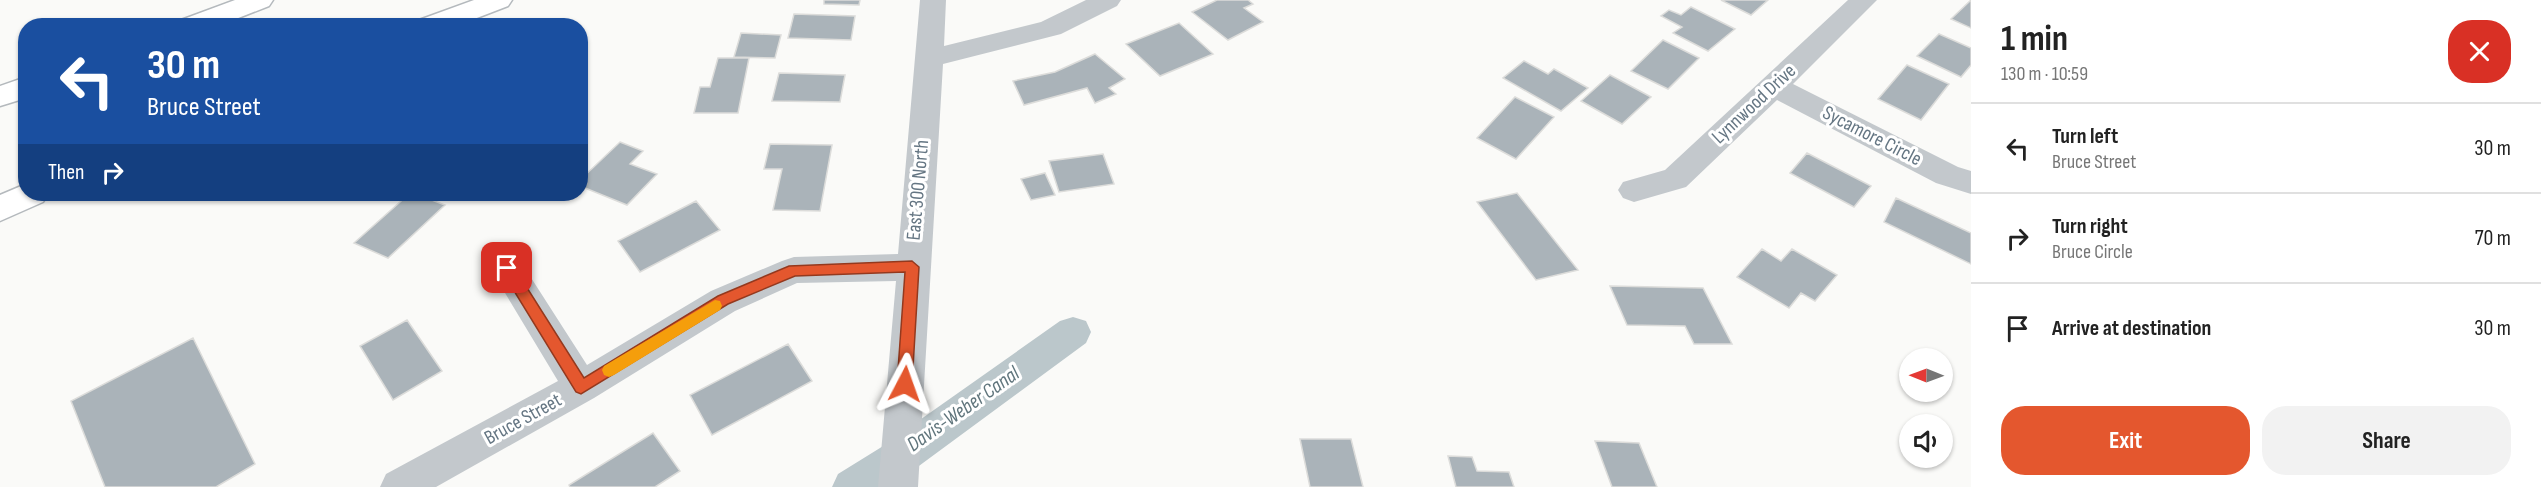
<!DOCTYPE html>
<meta charset="utf-8">
<style>
:root{--surface:#fff;--page:#f2f2f2;--text:#222;--muted:#767676;--line:#e0e0e0;--accent:#e4572e}
body{margin:0;font-family:"Sofia Sans Condensed",sans-serif;background:var(--page);color:var(--text);height:100vh;display:flex;flex-direction:column;font-size:22px;white-space:nowrap}
*{box-sizing:border-box;margin:0}
p{font-size:20px;color:var(--muted)}
.icon{flex:none;width:33px;height:33px;fill:none;stroke:currentColor;stroke-width:2;stroke-linecap:round;stroke-linejoin:round}
.map{position:relative;flex:1;overflow:hidden}
.drawer{display:flex;flex-direction:column;background:var(--surface);width:570px}
.drawer>*{flex:none}
.top-card{position:absolute;left:18px;top:18px;width:570px;height:183px;border-radius:24px;box-shadow:0 2px 4px #0004;background:#1a4fa0;color:#fff;overflow:hidden}
.needle{width:39px;rotate:271deg}
.tools{position:absolute;left:1899px;top:348px;display:grid;gap:12px}
.tools a{display:grid;place-items:center;width:54px;height:54px;border-radius:50%;background:var(--surface);box-shadow:0 2px 4px #0004;font-size:30px}
.pin{position:absolute;display:grid;place-items:center;width:51px;height:51px;color:#fff;margin:-26px;border-radius:12px;box-shadow:0 3px 9px #0006}
.me{position:absolute;width:66px;margin:-33px;rotate:4deg;stroke-linejoin:round;filter:drop-shadow(0 0 4px #0008)}
.turn{display:flex;align-items:center;gap:21px;height:126px;padding:0 30px;font-size:27px}
.turn .icon{width:78px;height:78px;stroke-width:2.5}
.turn b{display:block;font-size:42px;line-height:51px}
.then{display:flex;align-items:center;height:57px;padding:0 30px;background:#0003;gap:12px;font-size:22px}
.round{display:grid;place-items:center;flex:none;width:63px;height:63px;border-radius:24px;background:var(--page)}
.summary{display:flex;align-items:center;justify-content:space-between;height:102px;padding:0 30px}
h1{font-size:36px;font-weight:700;line-height:45px}
.button{display:flex;gap:12px;margin-top:auto;padding:12px 30px}
.button a{flex:1;height:69px;border-radius:24px;background:var(--accent);color:#fff;font-size:24px;font-weight:700;line-height:69px;text-align:center}
.button a+a{background:var(--page);color:var(--text)}
ul{padding:0;list-style:none}
li{display:flex;align-items:center;gap:18px;height:90px;padding:0 30px;border-top:2px solid var(--line)}
li div{flex:1}
li b{display:block;font-size:22px}
li em{font-style:normal}
main{display:flex;flex:1;min-height:0}
.map>svg:first-child{display:block}
.lines{fill:none;stroke-linecap:round;stroke-linejoin:round}
.canal{fill:#bbc7cb;fill-rule:evenodd}
.building{fill:#aab3b9;stroke:#dcdcda;stroke-width:1.5}
.highway-casing{stroke:#b4b9bd;stroke-width:3}
.minor{fill:#c3c8cc;fill-rule:evenodd}
.highway{fill:#fff;fill-rule:evenodd}
.route{fill:#e4572e;stroke:#94391e;stroke-width:1.5}
.slow{fill:#f59e0b}
.labels{text-anchor:middle;dominant-baseline:central;stroke-width:6;stroke-linejoin:round;paint-order:stroke}
.street-label{font-size:20px;fill:#657683;stroke:#fff}
.water-label{font-size:21px;font-style:italic;fill:#60757c;stroke:#fff}
</style>
<main>
<div class="map">
<svg width="1971" height="487" viewBox="0 0 1971 487">
<rect width="100%" height="100%" fill="#fafaf8"/>
<g class="lines">
<path class="canal" d="M1073 317 1086 321 1091 332 1086 343 908 474 888 487H832L838 474 880 448 1060 321Z"/>
</g>
<path class="building" d="M824 0H860L859 5 824 4Z
M1217 0H1248L1253 4 1244 8 1263 22 1228 40 1192 12Z
M1721 0H1768L1751 15Z
M1971 0V28L1951 19Z
M1691 7 1735 29 1708 51 1673 33 1682 27 1661 16 1669 10 1681 15Z
M794 14 855 16 851 40 788 38Z
M1179 23 1213 54 1160 76 1126 44Z
M741 33 781 35 775 58 734 57Z
M1939 34 1971 48V65L1961 77 1917 56Z
M1663 40 1699 58 1668 89 1631 71Z
M1095 54 1125 79 1109 88 1116 94 1095 103 1087 88 1024 105 1013 81 1055 72Z
M718 58H749L738 113H694L700 87H710Z
M1524 61 1548 74 1554 69 1588 88 1561 111 1503 78Z
M1907 65 1949 84 1921 120 1878 99Z
M779 73 845 75 840 102 772 101Z
M1610 75 1651 97 1622 124 1581 101Z
M1515 97 1554 117 1516 159 1477 138Z
M620 142 643 151 630 164 657 174 627 205 580 186V180Z
M770 144 832 145 820 211 773 210 782 169H764Z
M1807 153 1871 186 1854 207 1790 173Z
M1103 154 1114 184 1059 192 1049 161Z
M1045 173 1055 195 1031 200 1021 179Z
M1517 193 1578 270 1536 280 1477 202Z
M409 194H416L445 205 388 258 354 243Z
M1896 198 1971 233V264L1884 222Z
M696 201 720 230 640 272 618 241Z
M1762 249 1781 261 1792 249 1837 275 1815 301 1801 293 1789 308 1737 277Z
M1610 286 1703 288 1732 344H1694L1685 326 1627 325Z
M407 320 442 371 393 400 360 346Z
M193 338 255 464 216 487H105L71 401Z
M788 344 812 381 712 435 690 395Z
M653 433 680 471 655 487H570L569 485Z
M1300 439H1351L1363 487H1310Z
M1595 441 1639 443 1657 487H1612Z
M1448 456 1472 457 1477 471 1509 472 1514 487H1456Z"/>
<g class="lines">
<defs>
<path id="highway" d="M235 0H273L269 6 218 26H178L181 20Z
M474 0H512L508 6 456 26H416L419 20Z
M26 77V98L0 106V86Z
M26 184V194H48L43 202 0 221V195Z"/>
</defs>
<use href="#highway" class="highway-casing"/>
<path class="minor" d="M920 0H946L944 46 1041 22 1086 0H1121L1117 6 1061 34 943 64 918 487H878L896 281 797 283 735 311 594 398 436 487H380L386 474 558 381 490 268 495 259 507 255 519 259 587 365 711 291 782 261 794 257 898 254Z
M1848 0H1877L1793 84 1958 167 1971 171V194L1936 183 1777 100 1686 187 1634 202 1623 198 1618 190 1623 182 1665 170Z"/>
<use href="#highway" class="highway"/>
</g>
<path class="route" d="M912 261 919 267 912 384 910 388 905 390 899 388 897 384 905 272 795 276 728 304 581 394 576 392 500 268 507 263 512 264 584 378 718 296 789 266Z"/>
<path class="slow" d="M715 300 720 301 722 306 720 310 614 375 609 377 604 375 602 370 604 366Z"/>
<g class="labels">
<g class="street-label">
<text transform="translate(1754 104) rotate(-43)">Lynnwood Drive</text>
<text transform="translate(1872 136) rotate(27)">Sycamore Circle</text>
<text transform="translate(918 190) rotate(-85)">East 300 North</text>
<text transform="translate(523 419) rotate(-29)">Bruce Street</text>
</g>
<g class="water-label">
<text transform="translate(963 409) rotate(-35)">Davis-Weber Canal</text>
</g>
</g>
</svg>
<div class="tools">
<a><svg class="needle" viewBox="-14 -14 28 28"><path d="M0-13l5 13h-10z" fill="#e53935"/><path d="M0 13l5-13h-10z" fill="#767676"/></svg></a>
<a><svg class="icon" aria-label="sound" viewBox="0 0 24 24"><path d="M4 9h4l5-4v14l-5-4H4zM17 9q2 3 0 6"/></svg></a>
</div>
<div class="pin" style="left:507px;top:268px;background:#d93025"><svg class="icon" aria-label="arrive" viewBox="0 0 24 24"><path d="M6 21V4h12l-3 4 3 4H6"/></svg></div>
<svg class="me" style="left:905px;top:384px" viewBox="-20 -20 40 40"><path d="M0-17L14 15 0 8-14 15z" fill="#e4572e" stroke="#fff" stroke-width="4"/></svg>
<div class="top-card">
<div class="turn"><svg class="icon" aria-label="left" viewBox="0 0 24 24"><path d="M17 20v-9H6M10 6l-5 5 5 5"/></svg><div><b>30 m</b>Bruce Street</div></div>
<div class="then">Then<svg class="icon" aria-label="right" viewBox="0 0 24 24"><path d="M7 20v-9h11M14 6l5 5-5 5"/></svg></div>
</div>
</div>
<section class="drawer">
<div class="summary"><div><h1>1 min</h1><p>130 m · 10:59</p></div><a class="round" style="background:#d93025;color:#fff"><svg class="icon" aria-label="close" viewBox="0 0 24 24"><path d="M6 6l12 12M18 6L6 18"/></svg></a></div>
<ul>
<li><svg class="icon" aria-label="left" viewBox="0 0 24 24"><path d="M17 20v-9H6M10 6l-5 5 5 5"/></svg><div><b>Turn left</b><p>Bruce Street</p></div><em>30 m</em></li>
<li><svg class="icon" aria-label="right" viewBox="0 0 24 24"><path d="M7 20v-9h11M14 6l5 5-5 5"/></svg><div><b>Turn right</b><p>Bruce Circle</p></div><em>70 m</em></li>
<li><svg class="icon" aria-label="arrive" viewBox="0 0 24 24"><path d="M6 21V4h12l-3 4 3 4H6"/></svg><div><b>Arrive at destination</b></div><em>30 m</em></li>
</ul>
<div class="button"><a>Exit</a><a>Share</a></div>
</section>
</main>
